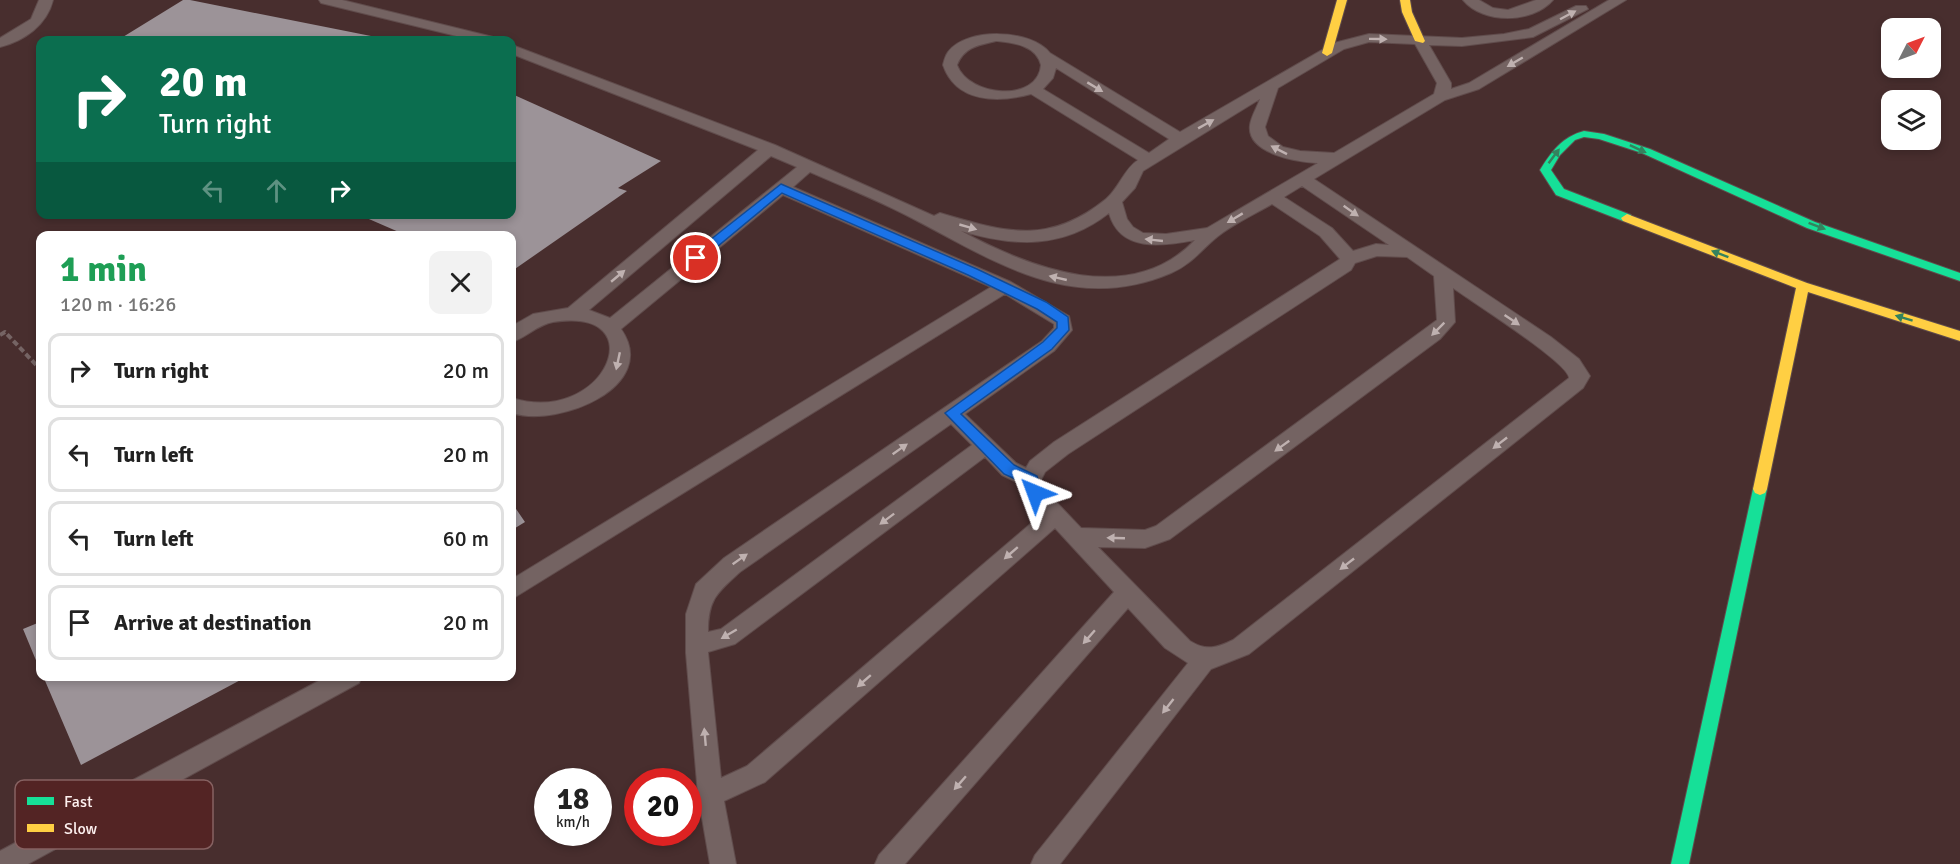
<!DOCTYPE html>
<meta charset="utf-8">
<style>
:root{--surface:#fff;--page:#f2f2f2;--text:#222;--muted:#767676;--line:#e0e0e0}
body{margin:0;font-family:Signika,sans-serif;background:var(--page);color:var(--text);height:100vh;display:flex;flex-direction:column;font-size:22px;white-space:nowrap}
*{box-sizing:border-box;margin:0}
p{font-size:20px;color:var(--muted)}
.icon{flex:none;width:33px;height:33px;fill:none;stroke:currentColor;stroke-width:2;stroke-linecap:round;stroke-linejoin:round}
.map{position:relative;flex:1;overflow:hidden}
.drawer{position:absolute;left:36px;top:231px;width:480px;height:450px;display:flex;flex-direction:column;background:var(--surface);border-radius:12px;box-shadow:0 3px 9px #0003}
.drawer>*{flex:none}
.banner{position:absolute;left:36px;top:36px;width:480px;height:183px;border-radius:12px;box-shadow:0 3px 9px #0003;background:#0b6e4f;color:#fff;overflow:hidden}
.needle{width:39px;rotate:48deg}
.buttons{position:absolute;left:1881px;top:18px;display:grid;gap:12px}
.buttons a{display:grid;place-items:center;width:60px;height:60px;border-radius:12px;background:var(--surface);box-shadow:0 3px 9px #0003;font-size:30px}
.speed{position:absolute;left:534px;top:768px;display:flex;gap:12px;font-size:30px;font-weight:700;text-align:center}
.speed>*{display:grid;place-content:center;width:78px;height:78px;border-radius:50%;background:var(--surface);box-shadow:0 3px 9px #0003;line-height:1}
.speed small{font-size:15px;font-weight:400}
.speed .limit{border:9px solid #d22;background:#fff;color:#111}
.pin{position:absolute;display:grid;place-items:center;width:51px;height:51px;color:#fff;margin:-26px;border:3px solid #fff;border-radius:50%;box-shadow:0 2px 6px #0007}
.me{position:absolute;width:66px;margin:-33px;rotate:316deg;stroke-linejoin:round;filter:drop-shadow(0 0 4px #0008)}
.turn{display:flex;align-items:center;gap:21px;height:126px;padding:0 24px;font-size:27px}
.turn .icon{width:78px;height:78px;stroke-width:2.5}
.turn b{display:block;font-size:42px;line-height:51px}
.lanes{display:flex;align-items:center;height:57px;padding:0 24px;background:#0003;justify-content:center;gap:30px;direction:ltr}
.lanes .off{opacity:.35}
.round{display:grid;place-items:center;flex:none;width:63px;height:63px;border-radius:12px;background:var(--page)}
.head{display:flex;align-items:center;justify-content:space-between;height:102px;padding:0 24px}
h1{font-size:36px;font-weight:800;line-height:45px;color:#1e9e55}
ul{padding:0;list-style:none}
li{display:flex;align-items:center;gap:18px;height:75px;margin:0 12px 9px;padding:0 12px;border:3px solid var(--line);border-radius:12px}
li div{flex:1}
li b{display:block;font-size:22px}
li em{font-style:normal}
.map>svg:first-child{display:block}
.building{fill:#9c9398}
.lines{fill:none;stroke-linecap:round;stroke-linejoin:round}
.lane-casing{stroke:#604c4c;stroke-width:2}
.fast-casing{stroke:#604c4c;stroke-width:2}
.slow-casing{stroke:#604c4c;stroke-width:2}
.path{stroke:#756464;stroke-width:4;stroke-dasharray:6 3;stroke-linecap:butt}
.lane{fill:#746362;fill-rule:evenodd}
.fast{fill:#16e098;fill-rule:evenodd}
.slow{fill:#ffcf43;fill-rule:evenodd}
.oneway{fill:#bfb1b0}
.oneway2{fill:#34825e}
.route{fill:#1a73e8;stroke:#114b97;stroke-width:1.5}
.key{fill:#532424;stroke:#866161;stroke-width:1.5}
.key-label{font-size:16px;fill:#fdf0ef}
</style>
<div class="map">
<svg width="1960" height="864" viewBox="0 0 1960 864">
<rect width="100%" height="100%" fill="#482e2e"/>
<path class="building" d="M183 0H190L376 37 371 40H118Z
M512 94 661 161 618 188 627 191 512 271V236H408L362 216 512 214Z
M512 503 525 522 512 530Z
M40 622V670L23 629Z
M43 676H248L81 765Z"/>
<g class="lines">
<defs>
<path id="lane" d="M39 0H53C47 25 24 41 0 47V38L31 19Z
M319 0H342L493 37 495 40H473L321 3Z
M1463 0H1479L1493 8 1508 10 1536 0H1553C1532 24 1483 24 1463 0Z
M1609 0H1626L1479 89 1445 100 1314 179 1551 337 1579 359 1590 376 1583 388 1249 654 1211 669 1060 864H1031L1035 855 1188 663 1165 648 1128 608 905 864H875L879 855 1114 592 1055 528 765 782 724 801 736 864H710L698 795 686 653V614L696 584 724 558 1042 341 1054 328V324L1005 294 512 599V579L991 287 783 195 621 329C661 386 559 428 512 413V398C605 427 656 306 553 322 537 325 527 337 512 342V326L533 314 568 308 758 150 512 54V45L775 145 934 216 940 213C1005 232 1048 246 1106 199 1119 188 1124 169 1138 160L1031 94C998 103 956 103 943 65 944 61 945 56 948 52 967 27 1031 29 1050 53L1180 132 1334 43 1369 34 1462 38 1504 34 1529 29 1576 6H1586L1588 9 1533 37 1462 46 1429 45 1451 83V89L1469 83ZM996 41C1014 43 1036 45 1041 65 1038 103 969 97 957 65 964 47 979 45 996 41ZM1369 42 1415 44 1437 83 1434 94 1334 153 1300 151 1283 147 1268 136 1265 127 1278 88 1344 49ZM1056 68 1169 139 1149 153 1043 89 1053 78ZM1260 99C1257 107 1251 117 1250 125 1246 154 1298 162 1318 163L1207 228 1166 234 1143 233 1133 227 1127 219 1122 202 1135 188 1143 171ZM771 156 797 167 610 318 589 310ZM810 172C842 186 875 199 906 215 992 259 1070 316 1171 273 1192 264 1201 250 1217 237 1233 224 1255 214 1272 204L1320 236 1340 259 1054 442 1030 461 1026 468 1016 463 965 414 1054 351 1072 330 1069 316 1011 282 793 187ZM1302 186 1389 245 1376 244 1353 251 1332 228 1284 197ZM1109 213C1120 253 1163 246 1195 240 1130 308 1030 268 961 231 1015 247 1063 249 1109 213ZM1377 256 1407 257 1434 276 1437 320 1156 526 1145 530 1081 528 1044 489 1041 480 1045 472 1068 454 1351 270 1355 263ZM1453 288C1471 301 1569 363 1569 378L1233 640C1217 648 1206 651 1190 641L1098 547 1145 548 1170 539 1440 339 1455 322ZM951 424 972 445 721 629 708 632C708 599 717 593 740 572ZM985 457 1002 475 1022 485 1028 499 1042 514 747 766 721 778 708 652 735 644Z
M328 676H362L359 683 28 864H0V851Z"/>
<path id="fast" d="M1584 131 1604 134 1650 149 1815 222 1960 273V281L1807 228 1642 153 1599 139 1584 137 1575 140 1560 155 1551 170 1564 189 1631 215V221H1623L1556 195 1540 170C1552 151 1562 137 1584 131Z
M1760 483 1765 485 1767 489 1689 864H1671L1753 489 1755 485Z"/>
<path id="slow" d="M1337 0H1347L1332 53 1327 56 1322 53Z
M1400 0H1410L1412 12 1425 41 1423 43 1415 41 1402 12Z
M1627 214 1807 283 1960 331V341L1808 292 1767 489 1765 493 1760 495 1755 493 1753 489 1796 288 1623 221 1621 218Z"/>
</defs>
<use href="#lane" class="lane-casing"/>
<use href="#fast" class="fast-casing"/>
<use href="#slow" class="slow-casing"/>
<path class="path" d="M0 335 5 332 40 369"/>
<use href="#lane" class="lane"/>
<use href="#fast" class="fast"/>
<use href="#slow" class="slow"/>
</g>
<defs><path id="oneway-solid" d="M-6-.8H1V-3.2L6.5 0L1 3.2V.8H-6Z" transform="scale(1.5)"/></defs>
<g class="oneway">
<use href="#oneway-solid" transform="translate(1568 15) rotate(-28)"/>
<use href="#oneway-solid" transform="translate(1378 39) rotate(1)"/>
<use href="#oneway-solid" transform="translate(1515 62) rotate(150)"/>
<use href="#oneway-solid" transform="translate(1095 87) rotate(31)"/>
<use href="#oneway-solid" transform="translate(1206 124) rotate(-29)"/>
<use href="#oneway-solid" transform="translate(1279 150) rotate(-153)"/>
<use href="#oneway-solid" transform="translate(1351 211) rotate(35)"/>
<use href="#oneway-solid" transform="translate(1235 218) rotate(149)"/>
<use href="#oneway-solid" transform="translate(968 227) rotate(16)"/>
<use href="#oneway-solid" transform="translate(1154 240) rotate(-174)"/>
<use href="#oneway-solid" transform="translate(618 276) rotate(-40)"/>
<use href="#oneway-solid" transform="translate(1058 278) rotate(-167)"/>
<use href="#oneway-solid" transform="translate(1512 320) rotate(34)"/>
<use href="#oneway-solid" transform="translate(1438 329) rotate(135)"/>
<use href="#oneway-solid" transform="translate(618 361) rotate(102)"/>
<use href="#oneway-solid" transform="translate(1500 443) rotate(142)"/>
<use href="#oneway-solid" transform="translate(1282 446) rotate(144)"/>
<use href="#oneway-solid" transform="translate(900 449) rotate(-35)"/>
<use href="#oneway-solid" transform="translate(887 519) rotate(143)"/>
<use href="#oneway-solid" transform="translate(1116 538) rotate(-178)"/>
<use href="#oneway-solid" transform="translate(1011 553) rotate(139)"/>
<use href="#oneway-solid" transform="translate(740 559) rotate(-35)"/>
<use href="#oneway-solid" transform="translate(1347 564) rotate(142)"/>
<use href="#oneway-solid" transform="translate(729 634) rotate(150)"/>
<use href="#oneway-solid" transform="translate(1089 637) rotate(131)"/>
<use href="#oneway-solid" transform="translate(864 681) rotate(139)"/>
<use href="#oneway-solid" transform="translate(1168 706) rotate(128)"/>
<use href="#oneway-solid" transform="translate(705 737) rotate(-95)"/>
<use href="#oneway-solid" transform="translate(960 783) rotate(131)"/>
</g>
<g class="oneway2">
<use href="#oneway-solid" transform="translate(1638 149) rotate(25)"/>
<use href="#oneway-solid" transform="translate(1554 156) rotate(-53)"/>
<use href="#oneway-solid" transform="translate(1817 226) rotate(21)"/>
<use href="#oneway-solid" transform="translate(1720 254) rotate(-159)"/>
<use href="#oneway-solid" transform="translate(1904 318) rotate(-163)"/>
</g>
<path class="route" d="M781 184 977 269 1046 302 1068 317 1069 330 1052 349 961 414 1014 465 1037 476 1042 493 1040 497H1030L1026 484 1004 474 945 413 1043 342 1057 328V322L1037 309 968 275 782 193 700 261H691V255Z"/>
<rect x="15" y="780" width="198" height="69" rx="9" class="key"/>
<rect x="27" y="797" width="27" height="8" fill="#16e098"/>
<rect x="27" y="824" width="27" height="8" fill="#ffcf43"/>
<g class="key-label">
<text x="64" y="807">Fast</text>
<text x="64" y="834">Slow</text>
</g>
</svg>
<div class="buttons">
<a><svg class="needle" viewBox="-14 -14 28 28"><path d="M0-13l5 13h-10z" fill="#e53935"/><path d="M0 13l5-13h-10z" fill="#767676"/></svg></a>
<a><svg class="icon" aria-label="layers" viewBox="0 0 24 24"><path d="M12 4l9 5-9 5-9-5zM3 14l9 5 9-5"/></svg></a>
</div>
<div class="speed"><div>18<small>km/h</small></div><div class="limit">20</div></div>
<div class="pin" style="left:696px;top:258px;background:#d93025"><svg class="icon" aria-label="arrive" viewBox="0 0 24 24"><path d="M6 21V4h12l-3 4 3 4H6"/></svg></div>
<svg class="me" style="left:1035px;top:493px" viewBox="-20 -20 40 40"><path d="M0-17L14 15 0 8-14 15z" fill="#1a73e8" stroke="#fff" stroke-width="4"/></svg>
<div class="banner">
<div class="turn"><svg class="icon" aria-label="right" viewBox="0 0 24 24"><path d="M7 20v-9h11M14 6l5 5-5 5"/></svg><div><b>20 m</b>Turn right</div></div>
<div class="lanes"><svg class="icon off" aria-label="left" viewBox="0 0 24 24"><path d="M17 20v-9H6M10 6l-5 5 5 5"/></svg><svg class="icon off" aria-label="ahead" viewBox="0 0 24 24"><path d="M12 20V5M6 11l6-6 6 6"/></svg><svg class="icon" aria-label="right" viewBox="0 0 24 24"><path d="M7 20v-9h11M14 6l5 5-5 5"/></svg></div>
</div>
<section class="drawer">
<div class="head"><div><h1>1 min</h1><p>120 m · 16:26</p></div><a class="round"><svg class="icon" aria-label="close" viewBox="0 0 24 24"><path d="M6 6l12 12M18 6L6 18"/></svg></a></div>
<ul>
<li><svg class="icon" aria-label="right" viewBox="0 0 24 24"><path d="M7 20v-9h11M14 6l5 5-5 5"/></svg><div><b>Turn right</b></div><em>20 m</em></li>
<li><svg class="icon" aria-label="left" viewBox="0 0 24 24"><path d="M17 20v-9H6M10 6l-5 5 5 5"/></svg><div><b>Turn left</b></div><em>20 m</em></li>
<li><svg class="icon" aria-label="left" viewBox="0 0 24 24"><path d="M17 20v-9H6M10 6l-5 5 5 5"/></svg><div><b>Turn left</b></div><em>60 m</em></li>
<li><svg class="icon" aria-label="arrive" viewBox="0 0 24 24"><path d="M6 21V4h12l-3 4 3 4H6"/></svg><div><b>Arrive at destination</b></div><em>20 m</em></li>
</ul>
</section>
</div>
